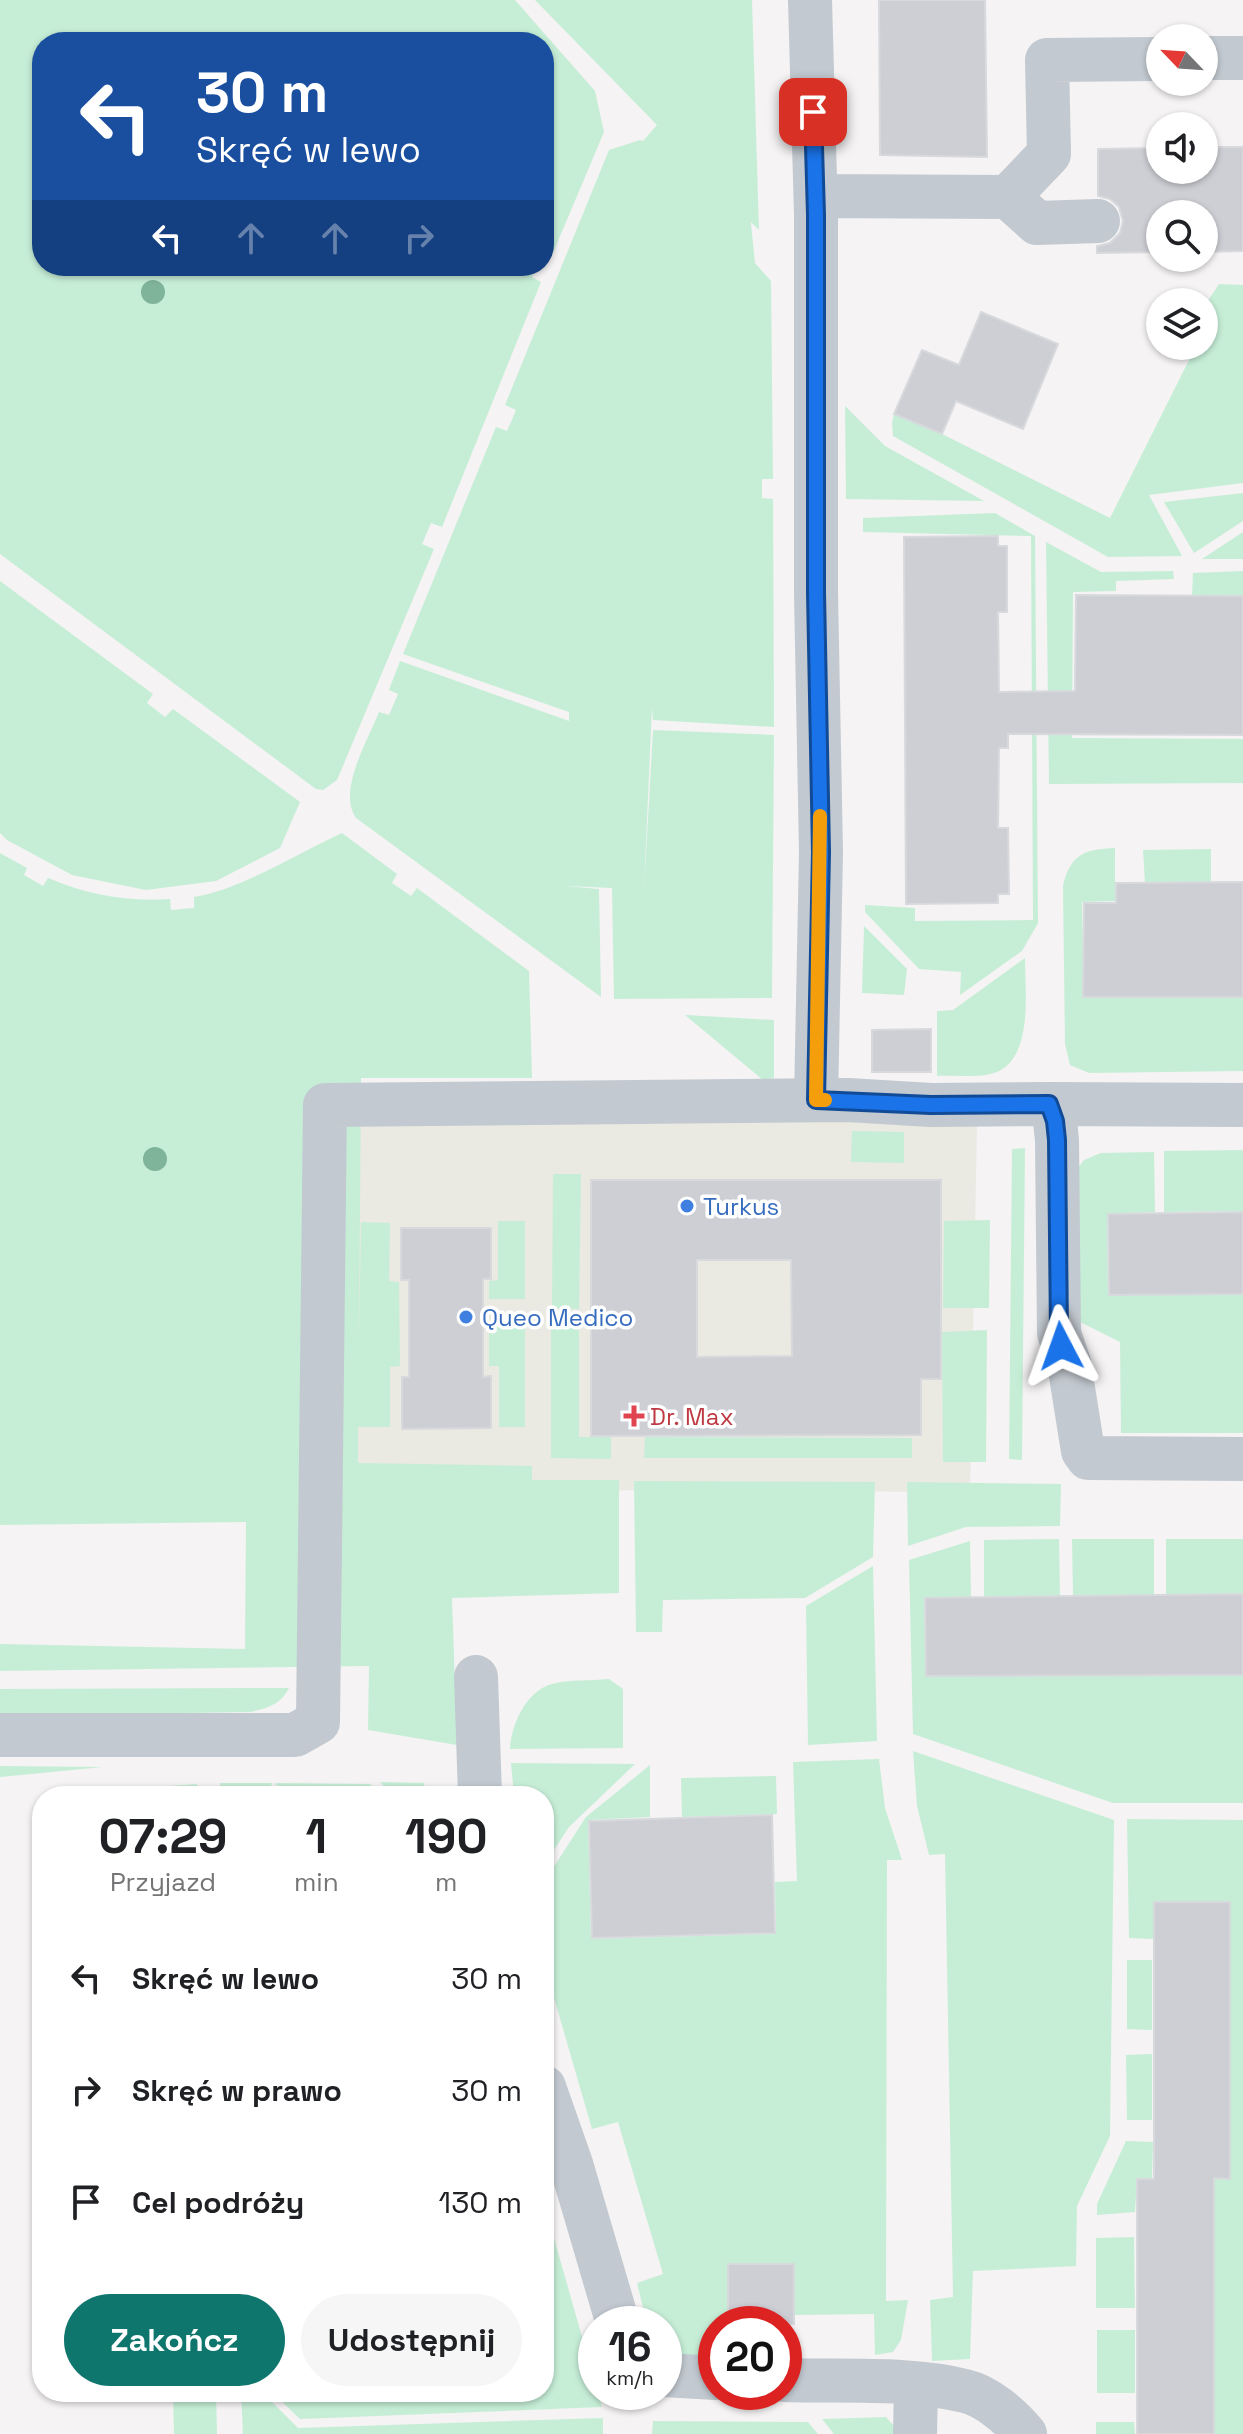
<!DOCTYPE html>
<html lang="pl">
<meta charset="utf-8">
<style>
:root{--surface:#fff;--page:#f6f6f6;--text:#202124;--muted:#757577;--accent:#0f766e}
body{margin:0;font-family:"Space Grotesk",sans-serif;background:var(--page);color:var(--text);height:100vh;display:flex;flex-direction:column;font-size:30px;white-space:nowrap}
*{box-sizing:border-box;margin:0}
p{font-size:26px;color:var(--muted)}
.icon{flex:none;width:44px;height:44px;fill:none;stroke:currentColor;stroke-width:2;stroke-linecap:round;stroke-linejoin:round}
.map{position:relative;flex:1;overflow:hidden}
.sheet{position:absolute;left:32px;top:1786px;width:522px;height:616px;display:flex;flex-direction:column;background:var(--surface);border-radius:32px;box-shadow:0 2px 6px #0004}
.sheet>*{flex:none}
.banner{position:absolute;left:32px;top:32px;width:522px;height:244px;border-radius:32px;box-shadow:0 2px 6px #0004;background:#1a4fa0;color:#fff;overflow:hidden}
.needle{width:52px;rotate:295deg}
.buttons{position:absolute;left:1146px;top:24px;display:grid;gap:16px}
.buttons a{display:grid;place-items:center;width:72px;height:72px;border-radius:50%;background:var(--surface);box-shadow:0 2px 6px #0004;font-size:40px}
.speed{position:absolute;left:578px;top:2306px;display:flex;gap:16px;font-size:40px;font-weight:700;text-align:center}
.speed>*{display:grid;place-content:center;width:104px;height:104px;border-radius:50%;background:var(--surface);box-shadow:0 2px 6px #0004;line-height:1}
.speed small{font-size:20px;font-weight:400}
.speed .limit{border:12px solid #d22;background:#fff;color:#111}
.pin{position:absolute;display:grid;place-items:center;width:68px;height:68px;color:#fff;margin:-34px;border-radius:16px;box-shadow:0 4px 12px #0006}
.me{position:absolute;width:88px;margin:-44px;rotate:356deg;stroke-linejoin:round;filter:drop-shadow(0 0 6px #0008)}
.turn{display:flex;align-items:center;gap:28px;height:168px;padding:0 32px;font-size:36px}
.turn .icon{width:104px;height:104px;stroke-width:2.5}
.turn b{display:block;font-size:56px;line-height:68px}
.lanes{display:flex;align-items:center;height:76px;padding:0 32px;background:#0003;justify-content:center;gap:40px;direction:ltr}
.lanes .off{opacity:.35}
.eta{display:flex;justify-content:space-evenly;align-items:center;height:136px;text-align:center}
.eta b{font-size:48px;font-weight:600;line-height:56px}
.action{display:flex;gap:16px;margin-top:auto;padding:16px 32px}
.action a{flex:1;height:92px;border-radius:48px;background:var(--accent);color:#fff;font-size:32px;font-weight:600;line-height:92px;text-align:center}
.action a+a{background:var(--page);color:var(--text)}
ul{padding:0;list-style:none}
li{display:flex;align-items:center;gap:24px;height:112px;padding:0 32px}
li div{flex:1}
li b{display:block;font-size:30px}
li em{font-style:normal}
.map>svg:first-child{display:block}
.commercial{fill:#eae9e2}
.green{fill:#c6eed7}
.building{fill:#cdcfd5;stroke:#d7d9dd;stroke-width:2;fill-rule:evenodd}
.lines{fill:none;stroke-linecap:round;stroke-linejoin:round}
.minor{stroke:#c2c9d0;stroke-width:44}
.tree{fill:#7fb39a}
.route-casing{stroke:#114b97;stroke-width:20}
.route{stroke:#1a73e8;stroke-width:14}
.slow{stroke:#f59e0b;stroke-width:14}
.shop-dot{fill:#3f7fe0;stroke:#fff;stroke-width:3}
.health-dot{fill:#e0444e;stroke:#fff;stroke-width:3}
.labels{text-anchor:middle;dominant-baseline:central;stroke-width:7;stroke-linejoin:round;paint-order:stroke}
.shop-label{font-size:24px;fill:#366cbe;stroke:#fff;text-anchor:start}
.health-label{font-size:24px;fill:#be3a42;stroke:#fff;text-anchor:start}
</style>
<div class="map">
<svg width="1243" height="2434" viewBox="0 0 1243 2434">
<rect width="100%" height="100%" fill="#f5f3f3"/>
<path class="commercial" d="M340 1115 977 1123 970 1492 333 1489Z"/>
<path class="green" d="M0 0H515L595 91 604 132 550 260 544 257V42H42V266H536L532 277 541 282 442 527 431 523 422 544 434 549 337 780 323 790 316 789 0 554Z
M535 0H752L759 230 751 222V224L755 263 771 281 773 479H762V498L773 499 774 727 653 720 652 707 644 889 653 730 774 735 772 998 614 999 612 888 565 886 599 889 601 997 356 818C337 791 368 740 379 712L389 715 398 694 389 690 400 661 569 721V712L403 654 496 427 507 431 516 410 505 405 609 150 640 140 643 141 657 125Z
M1219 284 1243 285V483L1149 495 1182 556 1108 557 893 436 892 423 894 414 942 434 1110 518 1196 346H1204V307Z
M845 406 885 446 984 501 846 499Z
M1243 493V521L1194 553 1164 502Z
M995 513 1035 536 1038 923 1022 951 960 995 961 972 919 969 865 912V905L915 908V921L1033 920 1031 536 863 532V518Z
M1243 532V559H1202Z
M1046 542 1101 572 1173 571 1174 579 1116 581V591L1073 592 1072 738 1243 739V783L1049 784Z
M1243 571V597L1192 598 1193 573Z
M0 581 153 694 147 703 165 717 173 709 300 802 280 848 216 881 146 890 72 875 7 840 0 833Z
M342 833 397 874 392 883 411 896 417 888 529 971 532 1078H361L359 1340 361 1222 390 1223 389 1281 399 1282 400 1366 390 1367V1427H358V1463L532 1466V1480H619V1593L452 1598 457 1745 368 1730 369 1666 0 1671V1644L245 1649 246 1522 0 1525V853L27 868 24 875 43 886 48 878C88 895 127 902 170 899L171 910 194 908V897C242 889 296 854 342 833Z
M1115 848V901L1082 902 1084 994 1243 997V1071L1089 1073 1070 1065 1065 1044 1063 886C1070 855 1084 849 1115 848Z
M1211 849V901H1146L1143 850Z
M864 926 907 969 904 995 862 993Z
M1025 958C1025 991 1034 1060 994 1073 980 1078 952 1075 937 1076V1011L953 1010Z
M685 1015 774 1020V1078L763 1080Z
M852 1131 904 1132V1163L851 1162Z
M1025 1148 1022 1460 1009 1459 1012 1149Z
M1243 1150V1211L1164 1212V1151Z
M1154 1152 1155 1212 1107 1214 1108 1295H1243V1433H1121L1120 1342 1074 1319 1072 1176 1084 1160 1101 1153Z
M553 1174H581L579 1309 552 1308Z
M990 1220 989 1308H943L944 1221Z
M498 1221H525V1299H489V1281L498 1280Z
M551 1321 579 1322V1437H611V1459L551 1458Z
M489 1326H525V1427H499V1366H489Z
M987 1330 986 1462H943L942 1332Z
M645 1437 912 1438V1458H644Z
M634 1481 875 1482 873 1557 805 1598 663 1600 662 1632H636Z
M907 1482 1061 1484 1060 1526 966 1527 908 1546Z
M1059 1539 1060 1596 984 1597V1540Z
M1154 1539V1595L1073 1596 1072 1539Z
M1166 1539H1243V1594L1166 1595Z
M970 1541 971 1597 924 1598 926 1676 1243 1675V1803H1113L913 1734 909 1560Z
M873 1566 877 1741 808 1745 806 1606Z
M609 1679 623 1689V1748L510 1749C511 1725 526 1691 552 1684 569 1679 591 1681 609 1679Z
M289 1688C280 1705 268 1708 250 1712L0 1716V1689Z
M913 1751 1114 1820 1110 2136 1077 2206 1076 2266 973 2271 970 2359 932 2361 930 2300 953 2297 945 1854 929 1855 917 1806Z
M879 1759 885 1808 902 1860H887L886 2301 908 2300 901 2340 893 2352 875 2355 874 2314 794 2315V2263L728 2264V2324H716V2358L679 2357 664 2349V2324H647L637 2283 663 2274 618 2122 592 2129 544 1963V1882L586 1817 650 1765V1817L588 1820 591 1939 776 1934 775 1882 797 1881 793 1762Z
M511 1763 635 1764 569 1827 544 1865V1796H514Z
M0 1766 103 1767 0 1777Z
M776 1776 777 1814 682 1817 681 1778Z
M380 1782 424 1783 425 1796H393Z
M220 1783H272L269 1796H221Z
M276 1783 370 1784 381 1796H321L275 1785Z
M197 1784V1796H169V1786Z
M1127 1819 1243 1820V2434H1214V2179L1231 2178V1901L1154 1902 1153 1939 1129 1938Z
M1127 1960H1152V2030L1127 2029Z
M1152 2054V2120H1127L1126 2055Z
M1126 2141 1153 2142 1152 2178 1137 2179 1135 2212 1097 2215V2204Z
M544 2203 602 2407 300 2419 274 2394 544 2392Z
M1134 2237 1135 2308H1096V2238Z
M1097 2330H1135V2393H1097Z
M173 2392H216L217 2434H174Z
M241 2392H267L268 2398 298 2428 603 2418V2434H243Z
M886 2417 901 2434H834L822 2419Z
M653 2421 808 2422 818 2434H652Z
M1096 2422H1134L1135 2434H1096Z"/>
<path class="building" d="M879 0H985L987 157 880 155Z
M1204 147H1243V251L1204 252V214H1160V252L1097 253V246L1110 243 1120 233 1123 221 1119 207 1110 199 1098 196V149L1160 148V170H1204Z
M981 312 1058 344 1023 429 956 401 942 434 894 414 922 350 959 365Z
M998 536V546H1007V612H998L999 692 1075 691 1076 595 1243 596V735L1008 734V748H999L998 828H1008L1009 894H998V903L906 904 904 537Z
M1243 882V997H1083L1084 903H1116V883Z
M931 1029V1072H872V1030Z
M591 1180H941V1379H921V1435L591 1436ZM697 1260H791L792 1356 697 1357Z
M1243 1212V1294L1109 1295 1108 1214Z
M401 1228H491V1279H483V1377L491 1376V1428L402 1429V1377H409V1280H401Z
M1243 1594V1675L926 1676 925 1598Z
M772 1815 775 1933 592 1938 589 1821Z
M1154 1902H1230V2179L1214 2178V2434H1137V2179H1154Z
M728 2264H794V2324H728Z"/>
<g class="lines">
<path class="minor" d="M810 0 816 215V593L821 852 816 1100
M1204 58H1243
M816 196 1008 197 1049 154 1047 60 1160 59
M1008 197 1037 223 1098 221
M1243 1105 1049 1104 1055 1121 1057 1140 1059 1333 1069 1363 1083 1451 1088 1458 1243 1459
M476 1677 480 1796
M0 1735H295L318 1722 325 1105 848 1100 931 1105 1049 1104
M544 2087 571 2164 618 2324
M664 2375 716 2378
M784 2380C841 2382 909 2377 965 2391 987 2396 1011 2417 1025 2434
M915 2434 916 2384"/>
</g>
<g class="tree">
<circle cx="153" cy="292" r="12"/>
<circle cx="155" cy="1159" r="12"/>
</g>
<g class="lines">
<defs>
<path id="route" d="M813 112 816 215V593L821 852 816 1100 931 1105 1049 1104 1055 1121 1057 1140 1059 1333 1061 1346"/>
</defs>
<use href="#route" class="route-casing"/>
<use href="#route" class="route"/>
<path class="slow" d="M820 816 816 1100H825"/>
</g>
<g class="shop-dot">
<circle cx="687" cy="1206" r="8"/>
<circle cx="466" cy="1317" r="8"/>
</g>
<path class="health-dot" d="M630 1404h8v8h8v8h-8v8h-8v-8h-8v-8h8z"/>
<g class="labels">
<g class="shop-label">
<text x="703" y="1206">Turkus</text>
<text x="482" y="1317">Queo Medico</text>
</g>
<g class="health-label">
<text x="650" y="1416">Dr. Max</text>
</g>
</g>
</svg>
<div class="buttons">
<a><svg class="needle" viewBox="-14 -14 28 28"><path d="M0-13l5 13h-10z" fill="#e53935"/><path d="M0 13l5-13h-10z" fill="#757577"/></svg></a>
<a><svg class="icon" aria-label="sound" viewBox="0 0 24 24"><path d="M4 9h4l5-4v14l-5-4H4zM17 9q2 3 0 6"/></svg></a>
<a><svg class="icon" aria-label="search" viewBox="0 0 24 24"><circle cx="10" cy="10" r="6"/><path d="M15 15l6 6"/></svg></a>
<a><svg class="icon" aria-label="layers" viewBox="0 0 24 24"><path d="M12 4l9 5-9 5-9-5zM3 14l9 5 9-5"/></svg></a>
</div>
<div class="speed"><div>16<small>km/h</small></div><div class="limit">20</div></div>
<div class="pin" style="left:813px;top:112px;background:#d93025"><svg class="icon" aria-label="arrive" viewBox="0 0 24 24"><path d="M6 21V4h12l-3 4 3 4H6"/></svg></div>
<svg class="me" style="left:1061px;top:1346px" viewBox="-20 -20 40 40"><path d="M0-17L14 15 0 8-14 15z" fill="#1a73e8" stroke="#fff" stroke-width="4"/></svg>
<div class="banner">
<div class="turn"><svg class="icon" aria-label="left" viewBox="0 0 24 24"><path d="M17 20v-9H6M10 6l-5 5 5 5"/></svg><div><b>30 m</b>Skręć w lewo</div></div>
<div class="lanes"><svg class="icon" aria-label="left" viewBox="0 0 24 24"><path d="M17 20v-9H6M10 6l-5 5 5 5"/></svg><svg class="icon off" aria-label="ahead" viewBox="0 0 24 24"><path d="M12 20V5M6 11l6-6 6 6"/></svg><svg class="icon off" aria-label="ahead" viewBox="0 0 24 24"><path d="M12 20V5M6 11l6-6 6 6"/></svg><svg class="icon off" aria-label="right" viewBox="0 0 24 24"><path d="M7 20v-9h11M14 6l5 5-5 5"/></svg></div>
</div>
<section class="sheet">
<div class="eta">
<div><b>07:29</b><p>Przyjazd</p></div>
<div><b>1</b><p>min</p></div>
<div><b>190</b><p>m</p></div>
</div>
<ul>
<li><svg class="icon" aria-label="left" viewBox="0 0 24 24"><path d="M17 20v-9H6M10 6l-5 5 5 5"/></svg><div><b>Skręć w lewo</b></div><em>30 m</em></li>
<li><svg class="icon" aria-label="right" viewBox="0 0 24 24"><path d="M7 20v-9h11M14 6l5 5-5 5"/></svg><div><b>Skręć w prawo</b></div><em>30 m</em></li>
<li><svg class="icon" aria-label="arrive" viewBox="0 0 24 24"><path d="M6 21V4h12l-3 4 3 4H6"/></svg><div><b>Cel podróży</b></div><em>130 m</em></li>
</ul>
<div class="action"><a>Zakończ</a><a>Udostępnij</a></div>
</section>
</div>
